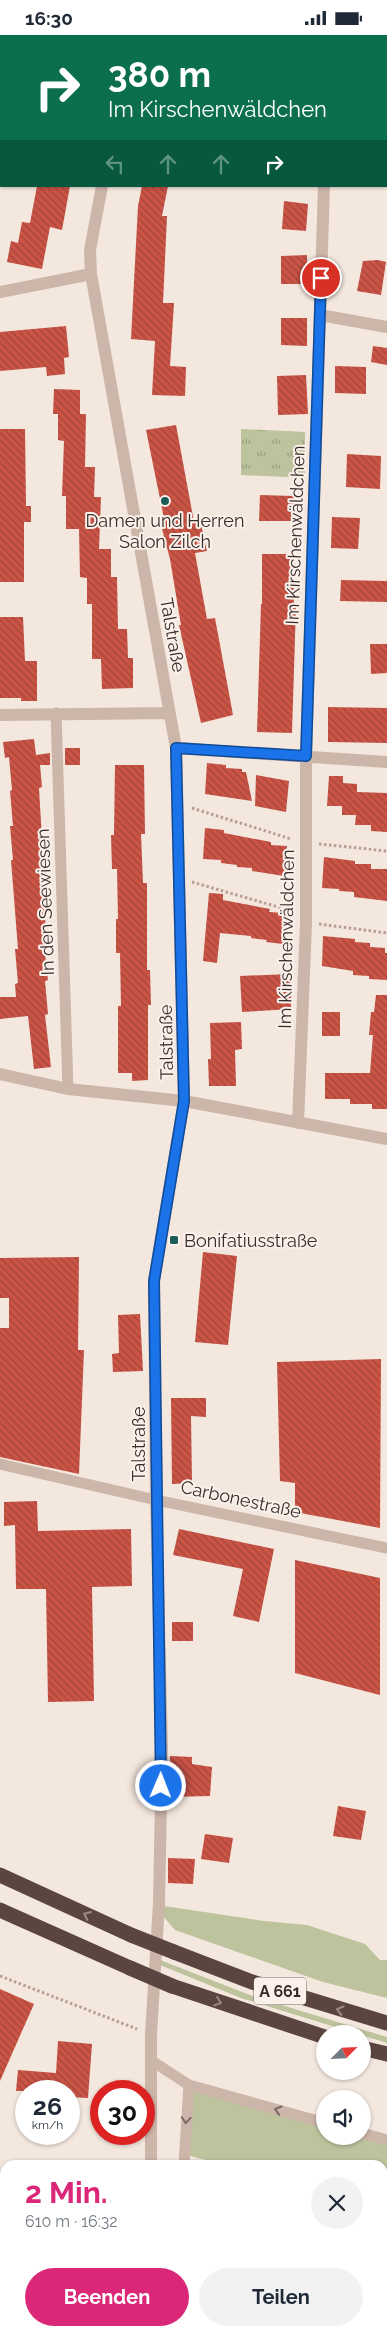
<!DOCTYPE html>
<html lang="de">
<meta charset="utf-8">
<style>
:root{--surface:#fff;--page:#f2f2f3;--text:#1f2937;--muted:#747a83;--accent:#db2777}
body{margin:0;font-family:Raleway,sans-serif;background:var(--page);color:var(--text);height:100vh;display:flex;flex-direction:column;font-size:19px;white-space:nowrap}
*{box-sizing:border-box;margin:0}
p{font-size:16px;color:var(--muted)}
.icon{flex:none;width:28px;height:28px;fill:none;stroke:currentColor;stroke-width:2;stroke-linecap:round;stroke-linejoin:round}
.map{position:relative;flex:1;overflow:hidden}
.details{position:absolute;left:0px;top:2125px;width:388px;height:176px;display:flex;flex-direction:column;background:var(--surface);border-radius:15px 15px 0 0;box-shadow:0 1px 4px #0004}
.details>*{flex:none}
.top-card{position:absolute;left:0px;top:0px;width:388px;height:152px;box-shadow:0 1px 4px #0004;background:#0b6e4f;color:#fff;overflow:hidden}
.needle{width:32px;rotate:66deg}
.tools{position:absolute;left:316px;top:1990px;display:grid;gap:10px}
.tools a{display:grid;place-items:center;width:55px;height:55px;border-radius:50%;background:var(--surface);box-shadow:0 1px 4px #0004;font-size:25px}
.speed{position:absolute;left:15px;top:2045px;display:flex;gap:10px;font-size:25px;font-weight:700;text-align:center}
.speed>*{display:grid;place-content:center;width:65px;height:65px;border-radius:50%;background:var(--surface);box-shadow:0 1px 4px #0004;line-height:1}
.speed small{font-size:12px;font-weight:400}
.speed .limit{border:8px solid #d22;background:#fff;color:#111}
.pin{position:absolute;display:grid;place-items:center;width:42px;height:42px;color:#fff;margin:-21px;border:2px solid #fff;border-radius:50%;box-shadow:0 1px 5px #0007}
.me{position:absolute;width:55px;margin:-28px;rotate:1deg;stroke-linejoin:round;filter:drop-shadow(0 0 4px #0008)}
.turn{display:flex;align-items:center;gap:18px;height:105px;padding:0 25px;font-size:22px}
.turn .icon{width:65px;height:65px;stroke-width:2.5}
.turn b{display:block;font-size:35px;line-height:42px}
.lanes{display:flex;align-items:center;height:48px;padding:0 25px;background:#0003;justify-content:center;gap:25px;direction:ltr}
.lanes .off{opacity:.35}
.round{display:grid;place-items:center;flex:none;width:52px;height:52px;border-radius:26px;background:var(--page)}
.summary{display:flex;align-items:center;justify-content:space-between;height:85px;padding:0 25px}
h1{font-size:30px;font-weight:700;line-height:38px;color:var(--accent)}
.primary-button{display:flex;gap:10px;margin-top:auto;padding:10px 25px}
.primary-button a{flex:1;height:58px;border-radius:30px;background:var(--accent);color:#fff;font-size:20px;font-weight:700;line-height:58px;text-align:center}
.primary-button a+a{background:var(--page);color:var(--text)}
.status{display:flex;justify-content:space-between;align-items:center;height:35px;padding:0 25px;background:var(--surface);direction:ltr}
.status svg{height:14px;fill:currentColor}
.map>svg:first-child{display:block}
.grass{fill:#bcc39d}
.park{fill:url(#park-tufts)}
.lines{fill:none;stroke-linecap:round;stroke-linejoin:round}
.stream{stroke:#7cb2ad;stroke-width:5.5}
.building{fill:url(#building-back-hatch)}
.path{stroke:#b89e93;stroke-width:3;stroke-dasharray:2.5 2.5;stroke-linecap:butt}
.service{stroke:#ccb5a9;stroke-width:11}
.minor{stroke:#ccb5a9;stroke-width:12}
.motorway{stroke:#5b4540;stroke-width:15}
.tram{stroke:#392c29;stroke-width:1}
.motorway-bridge{stroke:#5b4540;stroke-width:15}
.oneway{stroke:#9b8a84}
.oneway2{stroke:#7b6a63}
.route-casing{stroke:#114b97;stroke-width:12}
.route{stroke:#1a73e8;stroke-width:9}
.poi-dot{fill:#1d5d58;stroke:#fbf1eb;stroke-width:2}
.labels{text-anchor:middle;dominant-baseline:central;stroke-width:4;stroke-linejoin:round;paint-order:stroke}
.shield{fill:#fbf1eb;stroke:#736763;stroke-width:1}
.shield-label{font-size:16px;font-weight:bold;fill:#392c29}
.poi-label{font-size:18px;fill:#392c29;stroke:#fbf1eb}
.street-label{font-size:18px;fill:#392c29;stroke:#fbf1eb}
</style>
<div class="status"><b>16:30</b><svg viewBox="0 0 49 12"><path d="M0 12V9h3v3zM5 12V6h3v6zM10 12V3h3v9zM15 12V0h3v12zM26 1h20v11H26zM47 4h2v5h-2z"/></svg></div>
<div class="map">
<svg width="387" height="2301" viewBox="0 0 387 2301">
<defs>
<pattern id="park-tufts" width="24" height="20" patternUnits="userSpaceOnUse" patternTransform="scale(1.25)"><rect width="24" height="20" fill="#bcc39d"/><path d="M3 7l-1-3M5 7V3M7 7l1-3M15 17l-1-3M17 17v-4M19 17l1-3" fill="none" stroke="#9a9f80"/></pattern>
<pattern id="building-back-hatch" width="6" height="6" patternUnits="userSpaceOnUse" patternTransform="scale(1.25)"><rect width="6" height="6" fill="#ca5446"/><path d="M-1 5l2 2M0 0l6 6M5-1l2 2" fill="none" stroke="#a5463a"/></pattern>
</defs>
<rect width="100%" height="100%" fill="#f4e7de"/>
<path class="grass" d="M164 1871 264 1886 307 1890 365 1909 380 1925H387V1963L323 1947 175 1895 163 1881Z
M160 1925 255 1962 387 2002V2008L241 1963 160 1930Z
M189 2050 325 2088V2101H362L387 2105V2174L383 2172 382 2130H224L184 2119Z"/>
<path class="park" d="M241 394 305 397V443L241 440Z"/>
<g class="lines">
<path class="stream" d="M53 1V0
M0 123 1 120"/>
</g>
<path class="building" d="M37 151H70L62 195 50 192 42 234 7 227 11 206 18 208 22 187 30 188Z
M142 151H168L162 181H167L163 268H174L170 331 186 332 185 361 152 360 155 306 131 304 138 171Z
M284 166 308 169 306 196 282 194Z
M307 220V249H281V221Z
M378 225 386 227 381 260 357 256 363 226Z
M281 283H307V311L281 310Z
M66 291 69 322 64 323 65 339 47 341 46 332 0 336V297Z
M373 311 387 313V330L371 327Z
M335 331 366 332V359L335 358Z
M306 340 308 379 278 380 277 341Z
M54 354 80 355V379H86L85 432H95L94 462H101L99 514H111V542H117L118 594H127L128 623H133V653L102 654 101 624H92V569H87V543L80 542 79 494H66V461H62L64 406 58 405V379H53Z
M176 390 194 487 200 485 207 516 195 518 207 584 215 583 233 680 201 688 179 590H181L170 524 162 494 166 493 146 395Z
M0 394H25L26 471H31V487H24V547H0Z
M347 419 381 421 380 454 346 452Z
M260 460 294 461V486H259Z
M332 482 360 483 358 514 331 513Z
M262 519H293L294 571H296L292 698 257 697 261 569H262Z
M341 545 387 546V567L340 566Z
M0 582H23L25 626H37V666H21V663H0Z
M370 609H387V638L371 639Z
M328 672 387 673V708L328 707Z
M34 704 36 720 50 718V730H40L42 752 39 753 45 856H42L48 911H44L48 945 45 946 48 979 45 980 51 1032 34 1034 28 981 0 984V962H16L15 949 18 948 15 914H18L11 825H13L10 791H13L10 756 12 755 9 722 5 723 3 707Z
M65 713H80V730H65Z
M207 728 226 730V733L242 734V737H246L252 766 205 759Z
M115 730H144L145 799H141L143 848H147V935H150L151 970H148V1045L132 1046V1038H118V971H121L120 918H116V884H118L117 834H112L111 800H114Z
M256 740 289 746 286 777 255 771Z
M329 741H343V748L357 749V757L387 758V797L371 796V790H355L356 780H342V771H327Z
M205 793 224 795V798L271 807V810L287 811 284 841 252 836V833L237 832V830L221 828V825L203 824Z
M324 822 355 826V829H371V834H387V866L354 862V857L339 856V854L322 853Z
M209 858 223 859V865L270 874 269 877 285 878 283 909 266 907 267 905 251 903V901L220 898 217 928 203 926Z
M323 901 355 904V907L370 908V912L385 913V918H387V945L369 944V941L353 940V936L322 931Z
M291 939V974L242 977 240 941Z
M376 960H387V1074H372V1069H350V1064H325V1038H370L373 1000H369L371 977H374Z
M322 977H340V1001H322Z
M241 987 242 1014 235 1015 236 1051H209L208 1024H211L210 988Z
M203 1217 237 1221 228 1310 195 1307Z
M79 1222 78 1315H84L79 1439 0 1422V1293H9V1263H0V1223Z
M140 1279 143 1336 113 1337 112 1319 119 1318 118 1280Z
M381 1324 380 1493 295 1477V1448L280 1446 277 1327Z
M171 1363H206V1382L191 1381 192 1448 172 1449Z
M37 1466 38 1496 131 1494 132 1551 92 1552 94 1666 48 1667 46 1554H16L15 1490 4 1491V1467Z
M179 1494 274 1514 259 1587 233 1581 243 1534 173 1520Z
M295 1525 380 1543V1660L295 1638Z
M172 1587H193V1606H172Z
M170 1721 192 1722V1729L212 1732 210 1761 169 1762Z
M338 1771 366 1776 361 1805 333 1801Z
M205 1799 233 1803 229 1828 201 1824Z
M168 1823 195 1824 193 1849 168 1848Z
M0 1954 34 1969 0 2046Z
M58 2006 92 2009 88 2063 69 2062V2056H16L18 2035 56 2038Z"/>
<g class="lines">
<path class="path" d="M192 773 291 804
M319 809 387 816
M192 847 292 876
M319 889 387 898
M0 1941 137 1994
M161 2301V2296"/>
<path class="service" d="M56 678 68 1054
M0 1429 156 1465 387 1513
M152 2026 189 2050 325 2088
M362 2098 387 2105
M184 2130 189 2050
M207 2296 218 2301"/>
<path class="minor" d="M139 1V0
M363 1 364 0
M0 19H1
M386 101H387
M102 151 90 215 91 239 176 713 184 1066 154 1246 156 1465 162 1713 159 1868 151 1999V2130
M0 257 91 239
M320 280 387 292
M0 680 169 678
M176 713 387 727
M0 1039 68 1054 184 1066 387 1104
M298 1088 306 888V721L324 151
M143 2301 144 2296"/>
<path class="motorway" d="M0 1840 131 1900
M0 1875 130 1933
M174 1917 252 1947 387 1988
M172 1951 325 2002
M362 2013 387 2019"/>
<path class="tram" d="M0 2277 5 2278
M0 2285 5 2286
M38 2296 53 2301
M64 2296 80 2301"/>
<path class="motorway-bridge" d="M131 1900 174 1917
M130 1933 172 1951"/>
</g>
<defs><path id="oneway-chevron" d="M-2-3.5L2.5 0L-2 3.5" fill="none" stroke-width="1.6" stroke-linecap="round" stroke-linejoin="round" transform="scale(1.25)"/></defs>
<g class="oneway">
<use href="#oneway-chevron" transform="translate(87 1880) rotate(-155)"/>
<use href="#oneway-chevron" transform="translate(218 1967) rotate(19)"/>
<use href="#oneway-chevron" transform="translate(340 1975) rotate(-164)"/>
</g>
<g class="oneway2">
<use href="#oneway-chevron" transform="translate(278 2075) rotate(-164)"/>
<use href="#oneway-chevron" transform="translate(186 2085) rotate(94)"/>
</g>
<g class="lines">
<defs>
<path id="route" d="M161 1751 154 1246 184 1066 176 713 306 721 321 243"/>
</defs>
<use href="#route" class="route-casing"/>
<use href="#route" class="route"/>
</g>
<g class="poi-dot">
<circle cx="165" cy="466" r="5"/>
<rect x="169" y="1200" width="10" height="10" rx="2.5"/>
</g>
<g class="labels">
<rect class="shield" x="254" y="1942.5" width="52" height="27" rx="4"/>
<g class="shield-label">
<text x="280" y="1956">A 661</text>
</g>
<g class="poi-label">
<text x="165" y="485">Damen und Herren<tspan x="165" dy="21">Salon Zilch</tspan></text>
<text x="184" y="1205" text-anchor="start">Bonifatiusstraße</text>
</g>
<g class="street-label">
<text transform="translate(295 500) rotate(-88)">Im Kirschenwäldchen</text>
<text transform="translate(173 600) rotate(80)">Talstraße</text>
<text transform="translate(45 867) rotate(-92)">In den Seewiesen</text>
<text transform="translate(286 904) rotate(-89)">Im Kirschenwäldchen</text>
<text transform="translate(166 1007) rotate(-91)">Talstraße</text>
<text transform="translate(138 1409) rotate(-90)">Talstraße</text>
<text transform="translate(241 1464) rotate(12)">Carbonestraße</text>
</g>
</g>
</svg>
<div class="tools">
<a><svg class="needle" viewBox="-14 -14 28 28"><path d="M0-13l5 13h-10z" fill="#e53935"/><path d="M0 13l5-13h-10z" fill="#747a83"/></svg></a>
<a><svg class="icon" aria-label="sound" viewBox="0 0 24 24"><path d="M4 9h4l5-4v14l-5-4H4zM17 9q2 3 0 6"/></svg></a>
</div>
<div class="speed"><div>26<small>km/h</small></div><div class="limit">30</div></div>
<div class="pin" style="left:321px;top:243px;background:#d93025"><svg class="icon" aria-label="arrive" viewBox="0 0 24 24"><path d="M6 21V4h12l-3 4 3 4H6"/></svg></div>
<svg class="me" style="left:161px;top:1751px" viewBox="-20 -20 40 40"><circle r="17" fill="#1a73e8" stroke="#fff" stroke-width="3"/><path d="M0-11L8 9 0 5-8 9z" fill="#fff"/></svg>
<div class="top-card">
<div class="turn"><svg class="icon" aria-label="right" viewBox="0 0 24 24"><path d="M7 20v-9h11M14 6l5 5-5 5"/></svg><div><b>380 m</b>Im Kirschenwäldchen</div></div>
<div class="lanes"><svg class="icon off" aria-label="left" viewBox="0 0 24 24"><path d="M17 20v-9H6M10 6l-5 5 5 5"/></svg><svg class="icon off" aria-label="ahead" viewBox="0 0 24 24"><path d="M12 20V5M6 11l6-6 6 6"/></svg><svg class="icon off" aria-label="ahead" viewBox="0 0 24 24"><path d="M12 20V5M6 11l6-6 6 6"/></svg><svg class="icon" aria-label="right" viewBox="0 0 24 24"><path d="M7 20v-9h11M14 6l5 5-5 5"/></svg></div>
</div>
<section class="details">
<div class="summary"><div><h1>2 Min.</h1><p>610 m · 16:32</p></div><a class="round"><svg class="icon" aria-label="close" viewBox="0 0 24 24"><path d="M6 6l12 12M18 6L6 18"/></svg></a></div>
<div class="primary-button"><a>Beenden</a><a>Teilen</a></div>
</section>
</div>
